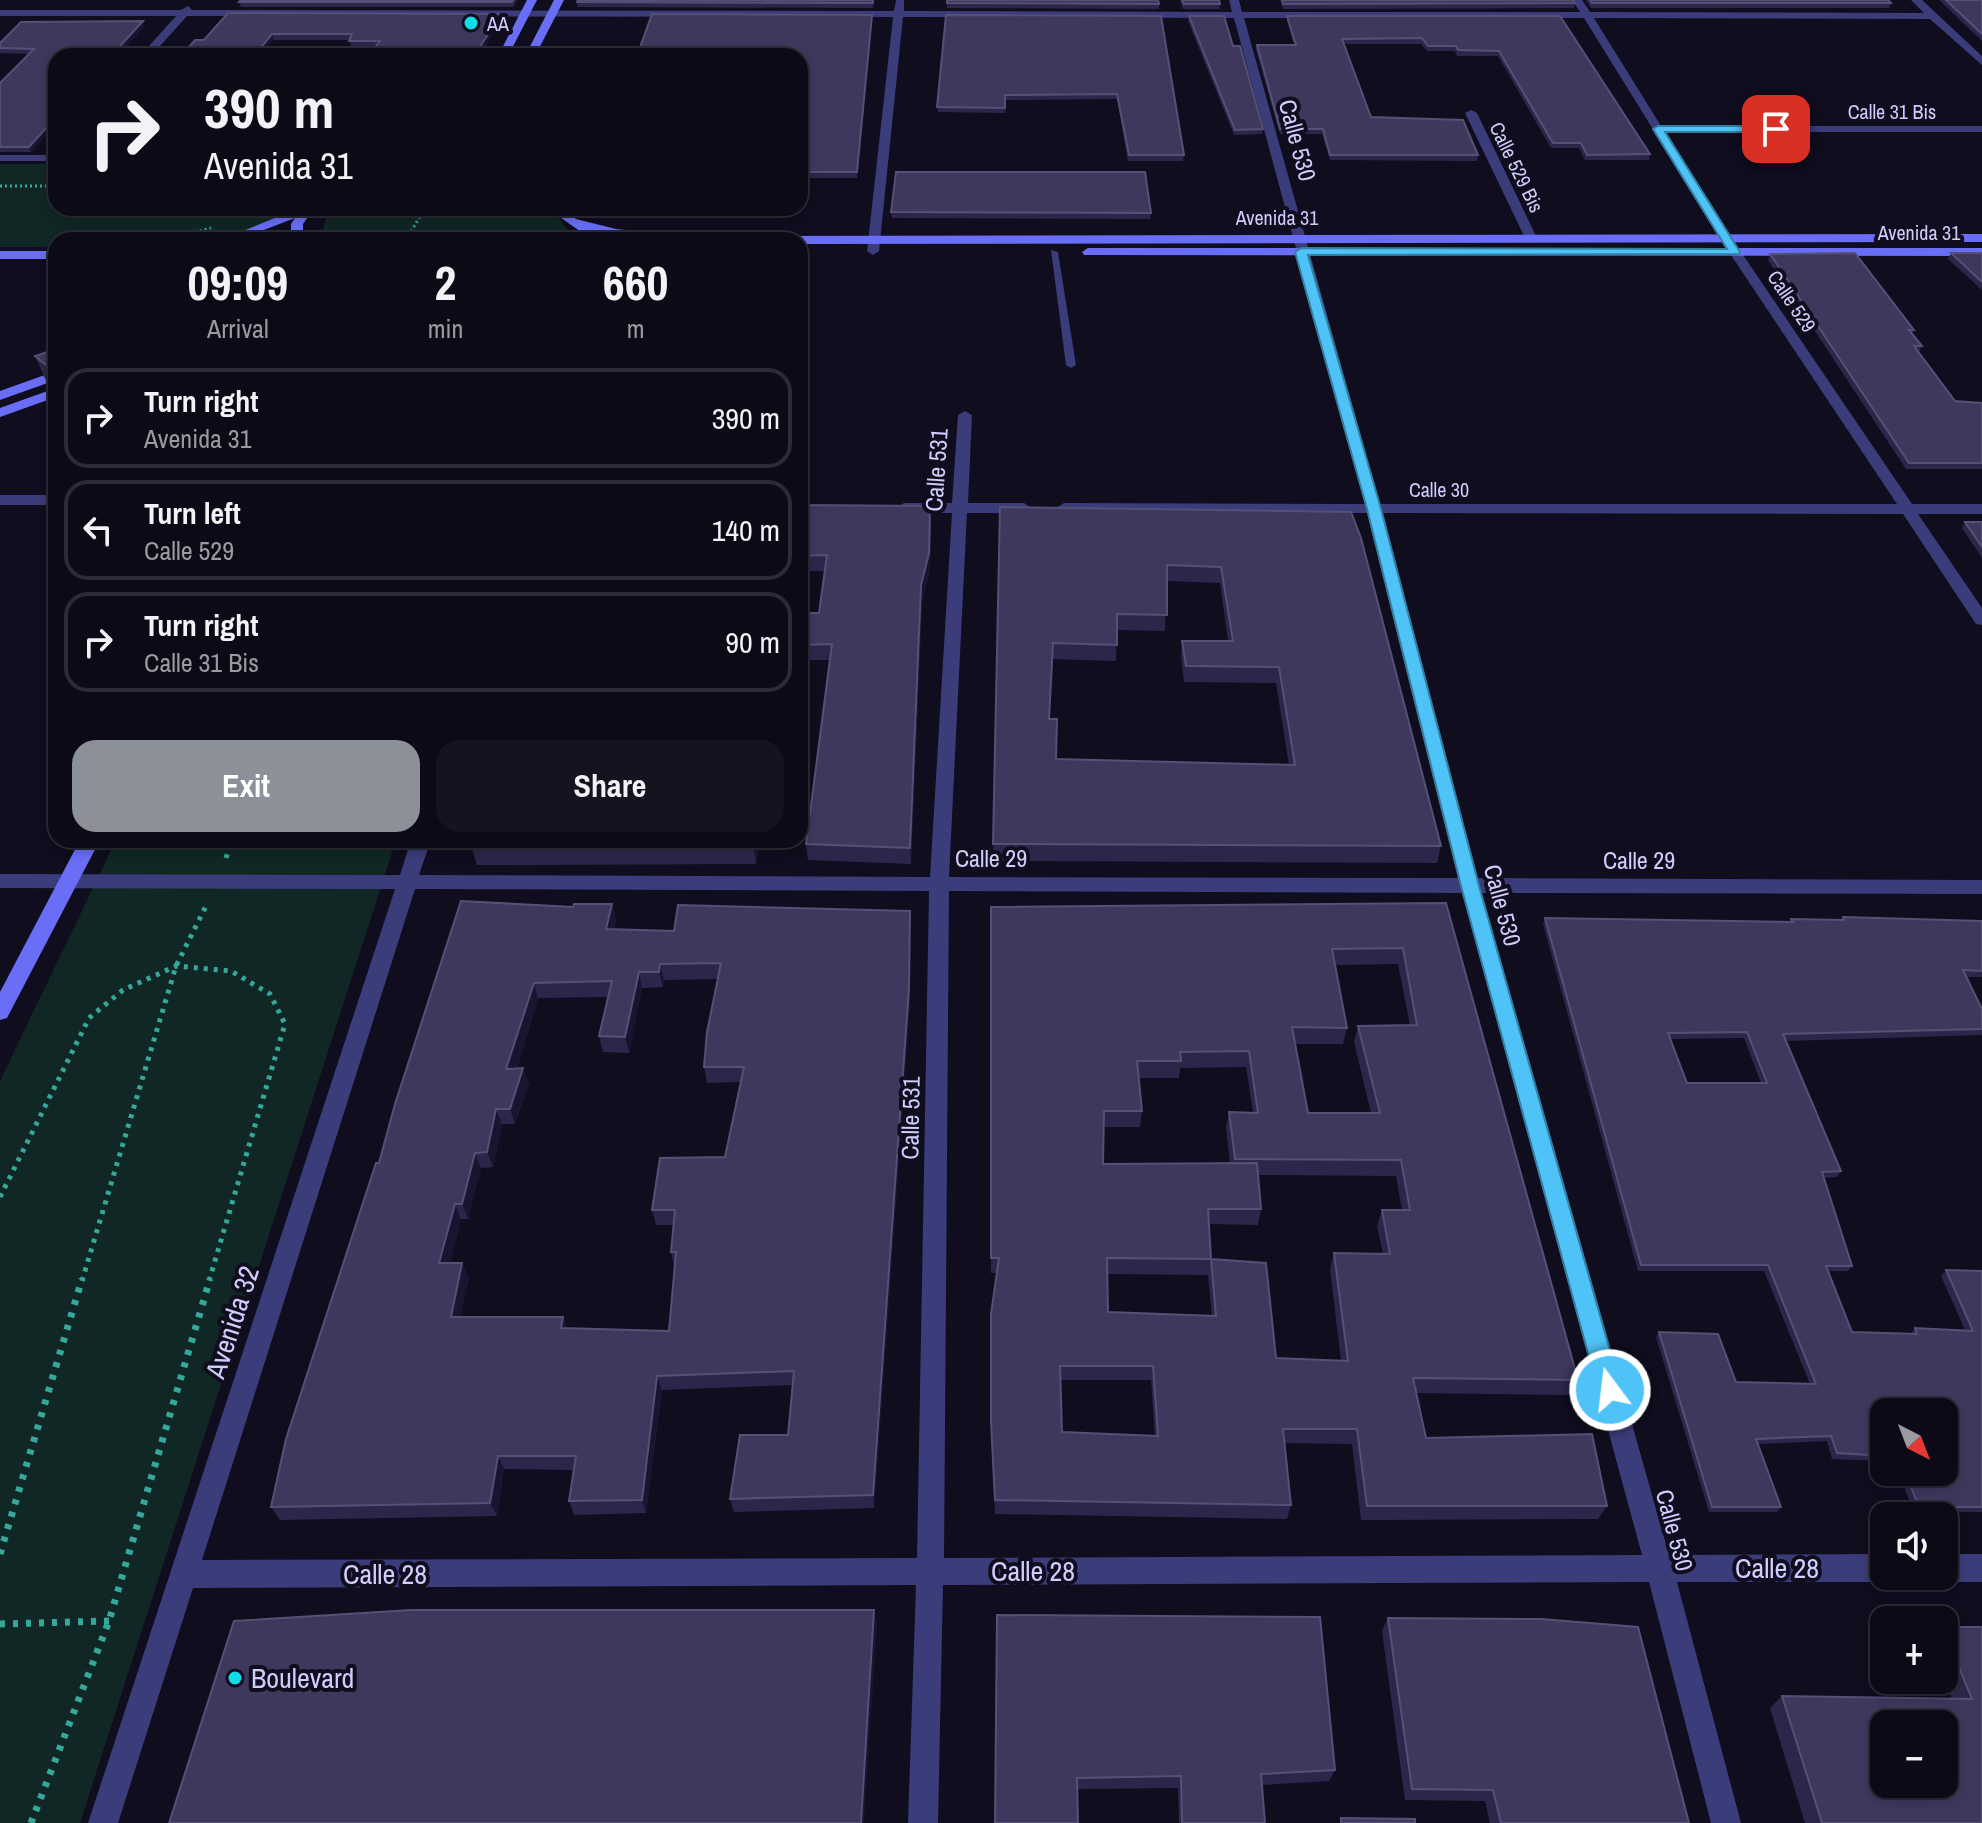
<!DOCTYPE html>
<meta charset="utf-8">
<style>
:root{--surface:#0b0a16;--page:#14131f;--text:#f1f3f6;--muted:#9a9aa1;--line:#2b2b35;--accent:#8c9099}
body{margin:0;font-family:"Archivo Narrow",sans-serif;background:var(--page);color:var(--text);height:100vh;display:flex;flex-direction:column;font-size:30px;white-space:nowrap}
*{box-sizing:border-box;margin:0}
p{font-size:26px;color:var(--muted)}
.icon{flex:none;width:44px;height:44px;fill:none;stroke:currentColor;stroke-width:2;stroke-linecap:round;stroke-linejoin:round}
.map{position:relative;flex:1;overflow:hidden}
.side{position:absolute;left:48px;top:232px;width:760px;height:616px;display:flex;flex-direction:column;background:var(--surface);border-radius:24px;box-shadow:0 4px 12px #0003,0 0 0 2px var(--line)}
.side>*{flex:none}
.guide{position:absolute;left:48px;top:48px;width:760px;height:168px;border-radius:24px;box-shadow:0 4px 12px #0003,0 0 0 2px var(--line);background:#0b0a16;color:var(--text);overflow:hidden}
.needle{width:52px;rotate:138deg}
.fabs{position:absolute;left:1870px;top:1398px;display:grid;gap:16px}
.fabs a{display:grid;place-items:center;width:88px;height:88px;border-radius:16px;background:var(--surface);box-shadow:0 4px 12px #0003,0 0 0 2px var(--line);font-size:40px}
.pin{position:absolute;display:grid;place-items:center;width:68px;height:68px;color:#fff;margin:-34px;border-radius:16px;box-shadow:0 4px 12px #0006}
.me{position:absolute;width:88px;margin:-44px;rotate:345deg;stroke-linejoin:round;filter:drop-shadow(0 0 6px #0008)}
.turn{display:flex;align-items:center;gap:28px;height:168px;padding:0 24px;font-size:36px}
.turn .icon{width:104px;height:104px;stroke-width:2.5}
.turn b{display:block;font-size:56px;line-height:68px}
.eta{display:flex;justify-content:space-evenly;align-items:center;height:136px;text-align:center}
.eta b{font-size:48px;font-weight:700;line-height:56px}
.cta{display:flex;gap:16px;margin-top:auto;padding:16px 24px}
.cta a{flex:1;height:92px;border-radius:24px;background:var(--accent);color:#fff;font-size:32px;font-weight:700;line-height:92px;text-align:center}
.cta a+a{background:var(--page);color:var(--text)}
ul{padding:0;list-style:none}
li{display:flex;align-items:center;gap:24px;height:100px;margin:0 16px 12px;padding:0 8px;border:4px solid var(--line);border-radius:24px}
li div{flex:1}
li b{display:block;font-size:30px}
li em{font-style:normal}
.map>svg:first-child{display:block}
.green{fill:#112725}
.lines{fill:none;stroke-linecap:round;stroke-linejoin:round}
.path-far3{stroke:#35a89b;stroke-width:3;stroke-dasharray:2 3;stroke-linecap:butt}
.path-far2{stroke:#35a89b;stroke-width:4;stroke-dasharray:3 5;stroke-linecap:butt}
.path-far1{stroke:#35a89b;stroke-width:5;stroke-dasharray:4 6;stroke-linecap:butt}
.path{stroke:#35a89b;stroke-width:7;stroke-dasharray:5 8;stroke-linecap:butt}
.lane{fill:#3b3c7a;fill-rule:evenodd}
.street{fill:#3b3c7a;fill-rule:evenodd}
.secondary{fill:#6a6ef6;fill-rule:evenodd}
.wall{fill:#2c274a;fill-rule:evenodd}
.shaded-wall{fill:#191531}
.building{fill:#3e385d;stroke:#555076;stroke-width:2;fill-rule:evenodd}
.route{fill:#4fc3f7;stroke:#337fa1;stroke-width:2}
.poi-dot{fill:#0edce6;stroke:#0f0d1e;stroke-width:3}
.labels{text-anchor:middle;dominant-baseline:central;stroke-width:8;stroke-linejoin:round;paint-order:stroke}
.far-poi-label{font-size:20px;fill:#d0cdfc;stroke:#0f0d1e;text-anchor:start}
.far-street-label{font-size:20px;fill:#d0cdfc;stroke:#0f0d1e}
.street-label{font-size:24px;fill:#d0cdfc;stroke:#0f0d1e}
.near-street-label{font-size:28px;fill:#d0cdfc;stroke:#0f0d1e}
.near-poi-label{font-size:28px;fill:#d0cdfc;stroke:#0f0d1e;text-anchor:start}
</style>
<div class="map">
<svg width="1982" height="1823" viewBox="0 0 1982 1823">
<rect width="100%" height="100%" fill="#0f0d1e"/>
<path class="green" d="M0 164H56V208H299L267 225 220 240H56V247H0Z
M329 208H544L554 212 575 240H320Z
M116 840H396L80 1823H0V1081Z"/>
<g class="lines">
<path class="path-far3" d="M0 186H56
M166 240 211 228
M406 240 425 208"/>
<path class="path-far2" d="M230 847 232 840"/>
<path class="path-far1" d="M226 858 230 845
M0 1197 89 1018 123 990 176 966 231 971 270 994 285 1024 209 1281
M82 1281 176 966 207 904"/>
<path class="path" d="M0 1554 82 1279
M0 1624 109 1621
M31 1823 109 1621 210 1279"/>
<path class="lane" d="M1051 250 1058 252 1076 365 1071 368 1066 365Z"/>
<path class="street" d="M896 0H904V11L1232 12 1229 0H1239L1242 12H1580L1572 0H1582L1590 12 1924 13 1911 0H1922L1982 56V65L1930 19 1594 18 1661 126H1982V132H1666L1741 252 1912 504H1982V514H1918L1982 608V625L1976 624 1903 514 1383 513 1478 878 1982 880V894L1482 893 1669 1555 1884 1554V1576H1894L1884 1582H1677L1741 1823H1711L1649 1582 943 1585 938 1823H908L916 1585 193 1588 118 1823H88L395 889 0 888V874L400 875 411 840H431L419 875 930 877 952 513H904L896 508 904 503H952L958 415 965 411 972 415 968 503H1024L1032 508 1024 513H967L949 877 1458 878 1367 513H1064L1056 508 1064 503 1365 504 1234 18 903 17 879 251 873 255 867 251 893 17 187 16 151 56H140L176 16H0V10H181L188 6 192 10 894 11ZM1244 18H1584L1729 252 1897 504H1380ZM415 889 929 891 917 1558 202 1560ZM949 891 1462 893 1642 1555 944 1558Z
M1471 110 1477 113 1537 238 1535 241 1525 238 1465 113Z
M0 155H56V161H0Z
M0 495H56V505H0Z
M1944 1554H1982V1582H1944L1934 1578 1944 1576Z"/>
<path class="secondary" d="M527 0H537L508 56H498Z
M554 0H564L535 56H525Z
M299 208H314L303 224V240H291V224L295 218 238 240H221Z
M547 208H561L576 219 616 229 686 236 1982 234V242L800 244V240H649L590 230 584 234Z
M1088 248H1982V256L1084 255 1082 252Z
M0 251H56V259H0Z
M56 371V380L0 400V391Z
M56 388V397L0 417V408Z
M80 840H100L7 1018 0 1020V992Z"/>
</g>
<path class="wall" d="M241 0H517L513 7H241L239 2Z
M874 0 873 8 578 7 577 2Z
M947 0 1159 4V9L947 8Z
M1180 0H1219L1220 9H1183Z
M1280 0H1573L1575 3 1574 8 1283 9Z
M1586 0H1888L1891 3 1889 8H1591Z
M1940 0H1982V41L1940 1Z
M228 13 502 19 479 56H368L375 47H351L350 40H204Z
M1161 16 1184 155 1183 161H1128L1117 99 1005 100V113L938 112 937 107Z
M1189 16 1233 46 1263 129 1262 134 1234 135 1188 21Z
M1287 16H1560L1650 154 1649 160H1585L1579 148H1551L1498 56H1457L1455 51H1427L1421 44H1343L1371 117 1478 155 1477 161 1330 160 1322 134H1280L1256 50 1257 45H1294L1287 21Z
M872 20 857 178H800V56H639L638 53Z
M143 21 145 26 31 152H0V83L29 54 0 53V43Z
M891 212 1151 213 1150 219 892 218Z
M1951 253H1982V290L1948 259Z
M1770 254 1914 330 1912 334 1922 346 1919 352 1955 401 1982 403V469H1906L1768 260Z
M56 349V403L35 356Z
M800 505 931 522 930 569 922 601 911 864 808 860 806 844 830 660H800V613H819L825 571H800Z
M1000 507 1351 512 1441 846 1437 863 993 861ZM1167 581 1220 583 1228 641H1182L1181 657 1184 682 1276 683 1289 765 1056 759 1049 719 1052 659 1116 661 1117 630 1165 631Z
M1965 522H1982V558L1962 528Z
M474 840H760L756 864 477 865 472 849Z
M1446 903 1578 1380 1570 1395 1416 1393 1426 1438 1607 1506 1598 1519 1361 1520 1352 1444 1285 1443 1291 1505 1287 1519 995 1514 991 1436V1314L997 1273H991V907ZM1398 964 1410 1025 1358 1026 1354 1042 1371 1113H1308L1295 1044H1343L1347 1028 1335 965ZM1246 1067 1253 1112H1229L1226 1128 1230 1163 1103 1164V1127H1140L1142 1111 1139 1078H1179L1180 1068ZM1258 1175 1396 1176 1402 1210H1382L1377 1226 1383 1254 1334 1253 1330 1269 1341 1361 1276 1358 1211 1259 1209 1224 1258 1225 1261 1209ZM1108 1274 1208 1275 1212 1316 1108 1312ZM1060 1380H1151L1155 1436 1062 1432Z
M612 904 616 920 614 929 674 931 910 911V1003L874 1508 734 1512 730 1499 788 1435 792 1385 662 1390 646 1513 574 1515 569 1501 574 1470 504 1469 497 1516 280 1520 271 1507 379 1163 573 907ZM718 979 704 1067 707 1083 741 1082 725 1157 652 1210 656 1225H674L671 1252 674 1266 669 1331 567 1328 563 1317H460L469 1278 462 1263H450L461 1219H468L481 1168 493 1167 502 1124H515L529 1084 523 1068 517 1069 538 998 608 997 599 1036 603 1052 629 1053 642 988 663 987 664 980Z
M1843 917 1982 921V977H1966L1982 1009V1035L1786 1041 1841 1171 1837 1177 1824 1178 1852 1266 1848 1271H1828L1852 1332 1911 1334 1915 1328 1965 1330 1941 1276 1946 1270 1982 1271V1512H1914L1898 1472H1944L1884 1412V1461L1832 1459 1827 1441 1758 1444 1781 1507 1777 1512H1709L1656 1337 1659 1332 1736 1382 1810 1384 1764 1271H1638L1543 924 1545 918 1790 922 1791 919 1842 920ZM1744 1038 1761 1083H1687L1670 1039Z
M997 1615 1335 1770 1329 1781 1262 1785 1265 1823H1179L1178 1788 1078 1789Z
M1388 1618 1689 1823H1490L1485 1801 1405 1800 1382 1631Z
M1944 1627H1982V1823H1805L1770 1708 1782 1696 1952 1699 1944 1680Z"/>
<path class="shaded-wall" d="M501 14 502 19 479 56H474Z
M872 15V20L857 178V172Z
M143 21 145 26 118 56H111Z
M272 34 274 40 261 56H254Z
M56 117V124L31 152 29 147Z
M930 506V569L922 601 911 864 910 848 921 585Z
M755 840H760L756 864 754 848Z
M612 904 616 920 610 945 606 929Z
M910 911V1003L874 1508 873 1495Z
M660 964 664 980 663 987 659 972Z
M639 972 642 988 629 1053 625 1037Z
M534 983 538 998 512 1085 506 1069Z
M523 1068 529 1084 515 1124 510 1109Z
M496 1109 502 1124 493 1167 487 1152Z
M475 1153 481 1168 468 1219 462 1204Z
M455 1204 461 1219 446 1278 439 1263Z
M462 1263 469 1278 457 1331 451 1317Z
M563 1317 568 1332 561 1328Z
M657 1376 662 1390 646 1513 642 1500Z
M498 1456 504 1469 497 1516 490 1503Z
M874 1610 877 1625 864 1823H861Z"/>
<path class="building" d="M241 0H513L512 2H239Z
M578 0H873V3L577 2Z
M947 0H1158L1159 4 947 3Z
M1182 0H1219L1220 4H1184Z
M1282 0H1573L1575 3 1283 4Z
M1590 0H1888L1891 3H1592Z
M1946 0H1982V34Z
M228 13 501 14 474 56H368L380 41H349L352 34H272L254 56H181L195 40H204Z
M652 14 872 15 857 172H800V56H715V52L638 53Z
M946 15 1161 16 1184 155H1129L1117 94 1005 95V108L937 107Z
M1189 16H1224L1233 46H1240L1263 129 1235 130Z
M1287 16H1560L1650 154 1587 155 1581 143H1553L1499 51 1458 50 1456 46H1428L1422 38 1342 39 1371 117 1463 120 1478 155H1330L1323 129H1280L1257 45H1296Z
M143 21 111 56H56V117L29 147H0V83L34 49 0 48V43L21 22Z
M561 54 633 55 632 56H560Z
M896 172H1145L1151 213 891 212Z
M1855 253 1914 330H1909L1922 346H1914L1955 401 1982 403V463H1909L1770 254Z
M1951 253H1982V282Z
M56 349V373L35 356Z
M800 505 930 506 929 553 921 585 910 848 806 844 832 644 800 645V613H819L827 555 800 556Z
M1000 507 1351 512 1361 538 1441 846 993 844ZM1167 565 1221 567 1233 641H1182L1186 666 1279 667 1295 765 1056 759 1057 719H1049L1053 643 1117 645V614L1167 615Z
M1965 522H1982V547Z
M474 840H755L754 848 472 849Z
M461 901 573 907 574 904H612L606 929 674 931 678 905 910 911 909 988 873 1495 730 1499 740 1435H788L794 1371 657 1376 642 1500 569 1501 576 1456H498L490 1503 271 1507 286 1439 376 1163H379L395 1104ZM721 963 707 1032 704 1067H744L725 1157 660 1158 652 1210H675L671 1252H676L669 1331 561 1328 563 1317H451L462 1263H439L455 1204H462L475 1153 487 1152 496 1109H510L523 1068 506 1069 534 983 612 981 599 1036 625 1037 639 972H659L660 964Z
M1446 903 1578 1380 1413 1378 1426 1438 1592 1434 1607 1506H1367L1357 1429H1283L1291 1505 995 1500 991 1421V1314L999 1258H991V907ZM1403 948 1417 1025 1358 1026 1380 1113H1308L1292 1027 1347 1028 1332 949ZM1249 1051 1258 1113 1229 1112 1235 1159 1401 1160 1410 1210H1382L1390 1254 1334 1253 1348 1361 1276 1358 1266 1263 1211 1259 1208 1209H1261L1257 1163 1103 1164 1104 1111H1142L1137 1061H1181L1180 1052ZM1107 1258 1211 1259 1216 1316 1108 1312ZM1060 1366H1153L1158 1436 1062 1432Z
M1843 917 1982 921V971L1963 970 1982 1009V1029L1783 1034 1841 1171 1822 1172 1852 1266H1826L1852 1332 1917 1334 1915 1328 1973 1331 1946 1270 1982 1271V1507H1919L1905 1472H1944V1412H1884V1456L1837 1453 1831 1436 1756 1439 1781 1507H1712L1659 1332 1718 1334 1736 1382 1816 1384 1768 1265H1641L1545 918 1793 922 1791 919 1844 920ZM1747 1032 1767 1083H1687L1668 1033Z
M411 1610H874L861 1823H169L234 1621Z
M997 1615 1320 1617 1335 1770 1261 1774 1265 1823H1182L1181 1776 1077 1778 1078 1823H995Z
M1388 1618 1541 1619 1638 1627 1689 1823H1501L1493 1790 1412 1789Z
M1944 1627H1982V1823H1822L1782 1696 1972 1699 1944 1631ZM1884 1724H1944V1784H1884Z
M1341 1818 1415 1819V1823H1341Z"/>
<path class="route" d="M1658 126H1776L1781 129 1776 132H1665L1740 252 1739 254 1308 255 1381 509 1479 886 1621 1390 1618 1398 1610 1401 1602 1398 1598 1390 1461 886 1367 509 1295 252 1301 248 1727 249 1653 129Z"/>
<g class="poi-dot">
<circle cx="471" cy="23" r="8"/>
<circle cx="235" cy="1678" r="8"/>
</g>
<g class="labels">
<g class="far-poi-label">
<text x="487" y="23">AA</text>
</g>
<g class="far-street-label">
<text x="1892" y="111">Calle 31 Bis</text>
<text transform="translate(1517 167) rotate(64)">Calle 529 Bis</text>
<text x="1277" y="217">Avenida 31</text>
<text x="1919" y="232">Avenida 31</text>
<text transform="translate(1792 301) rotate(56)">Calle 529</text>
<text x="1439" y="489">Calle 30</text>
</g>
<g class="street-label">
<text transform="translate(1298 140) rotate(75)">Calle 530</text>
<text transform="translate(936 470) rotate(-86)">Calle 531</text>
<text x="991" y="858">Calle 29</text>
<text x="1639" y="860">Calle 29</text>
<text transform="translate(1503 905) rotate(75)">Calle 530</text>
<text transform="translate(910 1118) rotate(-89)">Calle 531</text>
<text transform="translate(1675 1530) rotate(75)">Calle 530</text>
</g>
<g class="near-street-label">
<text transform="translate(232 1322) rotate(-72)">Avenida 32</text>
<text x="1777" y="1568">Calle 28</text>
<text x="1033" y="1571">Calle 28</text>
<text x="385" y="1574">Calle 28</text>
</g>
<g class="near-poi-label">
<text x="251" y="1678">Boulevard</text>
</g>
</g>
</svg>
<div class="fabs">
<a><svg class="needle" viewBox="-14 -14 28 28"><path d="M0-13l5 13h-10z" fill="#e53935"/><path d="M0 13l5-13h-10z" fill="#9a9aa1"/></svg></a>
<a><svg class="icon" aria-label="sound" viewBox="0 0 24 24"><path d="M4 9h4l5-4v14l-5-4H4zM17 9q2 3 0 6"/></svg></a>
<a>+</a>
<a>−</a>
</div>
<div class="pin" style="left:1776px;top:129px;background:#d93025"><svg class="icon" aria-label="arrive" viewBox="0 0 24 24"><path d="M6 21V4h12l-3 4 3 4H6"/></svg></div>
<svg class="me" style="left:1610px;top:1390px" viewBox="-20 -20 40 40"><circle r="17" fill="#4fc3f7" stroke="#fff" stroke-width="3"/><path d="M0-11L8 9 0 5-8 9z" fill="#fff"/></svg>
<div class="guide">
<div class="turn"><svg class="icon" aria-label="right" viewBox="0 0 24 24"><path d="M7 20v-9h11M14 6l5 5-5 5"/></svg><div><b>390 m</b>Avenida 31</div></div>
</div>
<section class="side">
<div class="eta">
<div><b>09:09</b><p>Arrival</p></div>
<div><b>2</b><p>min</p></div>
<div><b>660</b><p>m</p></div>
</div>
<ul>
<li><svg class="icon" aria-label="right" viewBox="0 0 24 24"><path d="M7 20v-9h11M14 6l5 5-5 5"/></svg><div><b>Turn right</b><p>Avenida 31</p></div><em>390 m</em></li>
<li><svg class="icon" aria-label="left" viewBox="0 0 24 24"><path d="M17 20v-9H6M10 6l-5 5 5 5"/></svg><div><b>Turn left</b><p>Calle 529</p></div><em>140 m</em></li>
<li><svg class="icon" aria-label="right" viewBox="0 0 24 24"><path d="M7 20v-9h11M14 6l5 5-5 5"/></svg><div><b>Turn right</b><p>Calle 31 Bis</p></div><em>90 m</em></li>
</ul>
<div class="cta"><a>Exit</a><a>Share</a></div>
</section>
</div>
